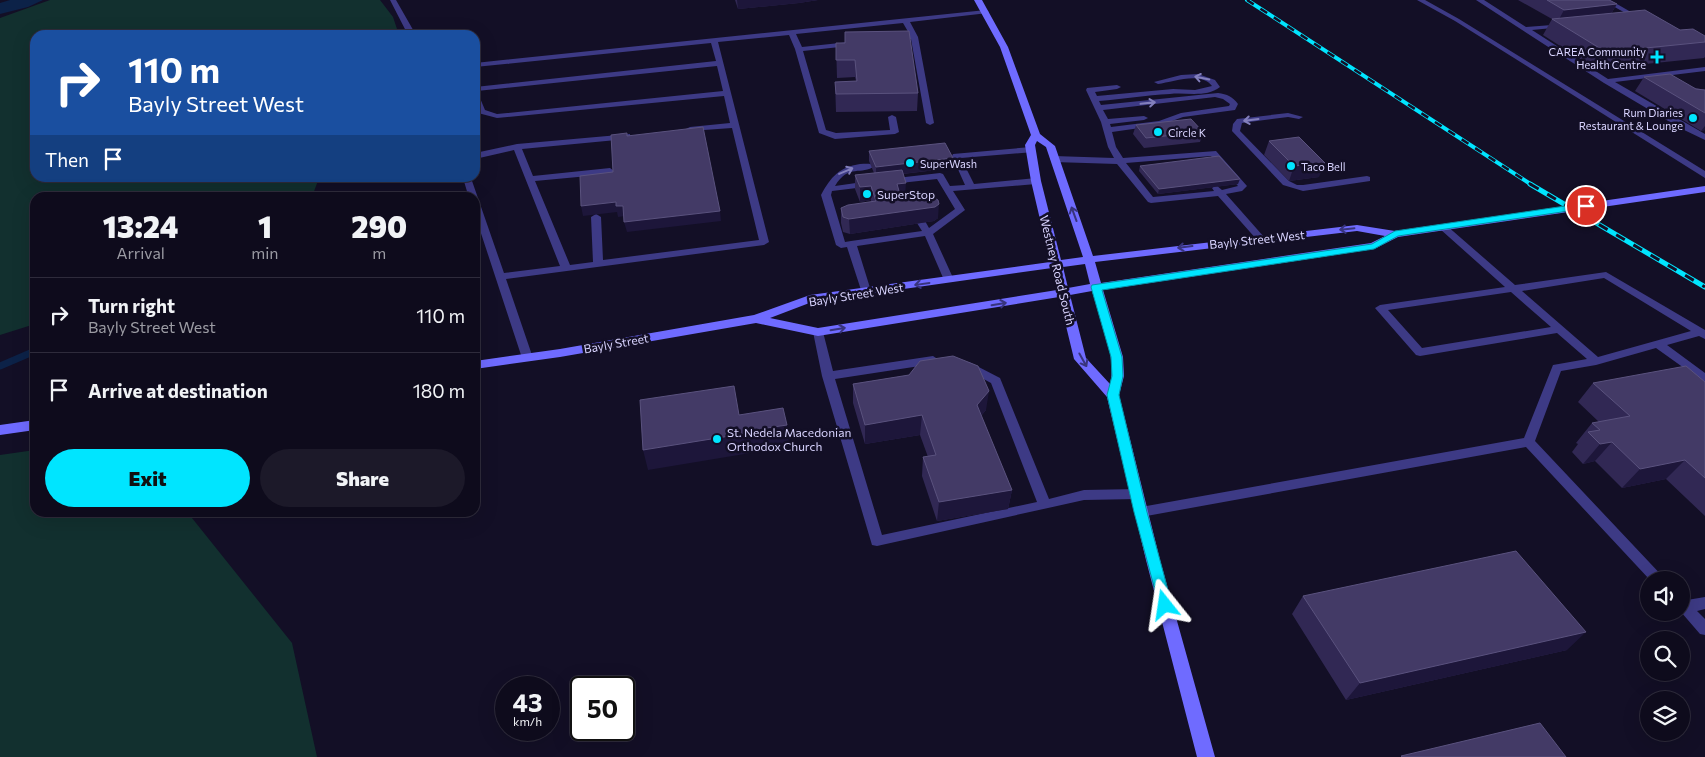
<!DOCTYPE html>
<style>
:root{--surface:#0e0b1c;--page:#1c1929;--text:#f1f3f6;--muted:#9b9ba3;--line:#2e2b3b;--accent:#00e5ff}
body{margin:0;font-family:Commissioner,sans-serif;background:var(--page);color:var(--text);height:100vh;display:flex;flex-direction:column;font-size:19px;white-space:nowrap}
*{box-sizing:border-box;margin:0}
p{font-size:16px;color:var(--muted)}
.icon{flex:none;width:28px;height:28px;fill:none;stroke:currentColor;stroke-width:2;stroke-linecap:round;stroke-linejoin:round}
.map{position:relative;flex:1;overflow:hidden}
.sheet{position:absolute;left:30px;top:192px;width:450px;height:325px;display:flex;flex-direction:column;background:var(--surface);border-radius:15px;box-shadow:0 5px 20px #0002,0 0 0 1px var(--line)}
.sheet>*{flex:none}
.hud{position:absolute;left:30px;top:30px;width:450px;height:152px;border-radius:15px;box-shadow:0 5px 20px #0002,0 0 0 1px var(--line);background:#1a4fa0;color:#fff;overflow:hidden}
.controls{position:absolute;left:1640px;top:571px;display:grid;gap:10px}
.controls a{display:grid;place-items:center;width:50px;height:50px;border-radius:50%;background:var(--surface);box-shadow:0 5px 20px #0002,0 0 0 1px var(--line);font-size:25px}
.speed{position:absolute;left:495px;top:676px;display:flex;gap:10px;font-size:25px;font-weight:700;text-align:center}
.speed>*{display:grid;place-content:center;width:65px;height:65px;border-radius:50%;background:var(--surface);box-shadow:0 5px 20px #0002,0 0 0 1px var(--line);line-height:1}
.speed small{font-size:12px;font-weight:400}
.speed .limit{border:2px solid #111;border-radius:8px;background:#fff;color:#111}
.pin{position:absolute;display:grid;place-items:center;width:42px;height:42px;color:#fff;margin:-21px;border:2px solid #fff;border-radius:50%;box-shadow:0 1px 5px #0007}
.me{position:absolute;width:55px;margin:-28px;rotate:345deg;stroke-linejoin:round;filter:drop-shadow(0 0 4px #0008)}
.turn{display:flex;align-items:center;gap:18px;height:105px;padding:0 15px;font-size:22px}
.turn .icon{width:65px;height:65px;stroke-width:2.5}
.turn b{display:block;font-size:35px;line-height:42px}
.then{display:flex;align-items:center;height:48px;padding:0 15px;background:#0003;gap:10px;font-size:19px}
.eta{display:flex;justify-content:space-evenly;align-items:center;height:85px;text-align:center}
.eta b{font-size:30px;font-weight:800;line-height:35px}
.cta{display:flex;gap:10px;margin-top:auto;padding:10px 15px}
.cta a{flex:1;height:58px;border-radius:30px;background:var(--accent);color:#111;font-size:20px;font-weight:800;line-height:58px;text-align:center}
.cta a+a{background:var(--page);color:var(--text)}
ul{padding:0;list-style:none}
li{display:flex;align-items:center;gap:15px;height:75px;padding:0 15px;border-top:1px solid var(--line)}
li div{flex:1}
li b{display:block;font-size:19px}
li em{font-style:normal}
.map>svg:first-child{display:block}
.green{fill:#12302f}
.water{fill:#0c2248}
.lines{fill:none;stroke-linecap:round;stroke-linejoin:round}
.stream{stroke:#0c2248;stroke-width:7}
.lane{fill:#3d3a85;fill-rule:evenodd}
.secondary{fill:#6f6bff;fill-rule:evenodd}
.rail-far1-casing{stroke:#00e5ff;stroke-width:4}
.rail-casing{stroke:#00e5ff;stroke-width:5}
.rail-far1{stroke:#130f26;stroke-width:2.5;stroke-dasharray:8;stroke-linecap:butt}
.rail{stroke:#130f26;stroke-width:3;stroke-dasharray:10;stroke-linecap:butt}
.wall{fill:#312854}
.shaded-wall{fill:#1d163a}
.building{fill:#433a66;stroke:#5a527e}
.oneway{stroke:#837fbc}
.oneway2{stroke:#38347d}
.route{fill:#00e5ff;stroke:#0095a6}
.poi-dot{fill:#00e5ff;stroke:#130f26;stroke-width:2}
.labels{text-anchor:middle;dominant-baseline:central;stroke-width:5;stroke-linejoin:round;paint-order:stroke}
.far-poi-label{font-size:11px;fill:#d9d4ff;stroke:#130f26;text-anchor:start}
.poi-label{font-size:12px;fill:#d9d4ff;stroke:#130f26;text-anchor:start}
.street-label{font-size:12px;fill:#d9d4ff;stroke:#130f26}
</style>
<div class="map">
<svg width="1705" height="757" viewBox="0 0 1705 757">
<rect width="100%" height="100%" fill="#130f26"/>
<path class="green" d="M50 0H380L393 17 399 35H35V178H319L313 194 309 197 35 198V324L0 335V18Z
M35 450V512L188 513 292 643 317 757H0V455Z"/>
<path class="water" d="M10 0H43L28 7 0 14V3Z"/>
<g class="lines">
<path class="stream" d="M0 366 35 351"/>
<path class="lane" d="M390 0H396L416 35H408Z
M1417 0H1425L1459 19 1705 171V178L1455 21Z
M1476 0H1484L1526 27 1565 24 1567 25 1563 27 1532 30 1608 79 1705 67V71L1615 82 1705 134V140L1680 128 1604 83Z
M1602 0H1610L1643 19 1638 20Z
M986 10 989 12 988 13 910 22 918 37 934 123 930 125 926 123 911 39 895 41 891 39 910 35 903 23 796 34 802 47 849 42 853 44 849 46 803 51 826 130 836 133 890 130 888 117 892 115 896 117 899 132 895 134 835 139 819 133 795 49 789 35 718 42 769 242 764 245 506 279 533 358 531 361H523L475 215V198H469L463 178H471L504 273 560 266 514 150 475 159V153L517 144 630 134V138L627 139 522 149 533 176 610 168 614 171 610 174 535 181 570 265 593 262 591 217 596 214 601 217 603 260 759 240 732 128 690 131 686 129 690 127 730 123 724 96 497 118 478 113 475 105V87L716 61 711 43 475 67V63ZM717 66 723 91 497 114 485 110 477 91Z
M1198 74 1215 80 1220 87C1206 98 1186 92 1170 94 1146 95 1123 99 1099 101L1101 105 1218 93C1227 94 1233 97 1238 104L1235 110 1183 117 1161 125 1112 132 1116 147 1123 158 1216 151 1247 186 1242 191 1226 194 1264 237V241H1258L1218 196 1151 203 1148 202 1117 164 1054 162 1050 159 1054 156 1114 158 1108 147 1101 122 1086 90 1087 88 1117 85 1121 87 1117 89 1095 92 1097 96 1173 89 1195 90 1212 86C1201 71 1173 82 1158 84L1154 82 1181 75ZM1215 97 1223 99 1230 104 1229 106 1181 113 1159 121 1111 127 1110 124 1144 120 1148 118 1144 116 1108 119 1103 110ZM1211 156 1238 186 1222 190 1216 185 1212 188 1214 191 1153 197 1126 163Z
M1288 113 1303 117 1299 119 1288 117 1242 123 1240 131 1289 181 1297 185H1303L1367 176 1370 177V181L1303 191 1283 185 1232 131 1233 124 1237 119Z
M1031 147 1034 148V152L961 158 974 184 1036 178 1040 181 1036 184 953 191 965 210 933 234 954 280 953 282H945L944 280 925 236 857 246 871 291 870 293H862L847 247 841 248 836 245 821 195C831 177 839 167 860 164 866 164 871 163 875 166 861 176 849 163 835 186L870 181 873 182V186L832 191 831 195 845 242 851 241 922 231 917 223 919 221H925L929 228 955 209 937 179 891 184 888 183V179L940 173 943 174 950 186 965 185 952 156 953 154Z
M1443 224 1446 225 1515 285 1606 272 1705 330V339L1699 336 1667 345 1705 373V383L1656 348 1596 365 1561 371 1535 441 1666 580H1650L1526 447 1141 517 1136 516 1135 512 1136 508 1141 507 1524 438 1553 365 1587 359 1557 333 1420 356 1416 355 1375 308 1380 305 1505 287 1440 229 1438 227ZM1604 278 1691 331 1598 357 1522 291ZM1511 292 1551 327 1422 348 1388 310Z
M818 328 823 332 833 371 933 356 939 360 933 364 835 379 882 535 1037 502 991 383 965 369 963 366 969 362 1000 378 1049 499 1084 490 1137 489 1141 490 1143 494 1141 498 1137 499 1084 500 877 546 872 545 822 376 813 332Z
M1681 597 1687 600 1705 597V609L1697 611 1705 619V635L1700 634 1681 612Z"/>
<path class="secondary" d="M974 0H982L1008 47 1040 134 1055 146 1093 256 1357 225 1395 231 1705 186V192L1398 237 1374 249 1103 290 1123 357 1124 376 1119 395 1160 560 1215 757H1197L1146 560 1107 397 1074 359 1059 297 818 336 756 323 560 357 475 369V361L560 349 754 315 810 295 1050 262 1031 181 1025 145 1031 135 1000 47ZM1037 141 1046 147 1083 257 1061 260 1041 181 1035 145ZM1357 231 1385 236 1371 243 1101 283 1095 262ZM1085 264 1090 284 1068 288 1063 267ZM1052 268 1057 290 818 328 770 318 812 302ZM1092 291C1100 318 1117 357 1110 384L1086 358 1070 295Z
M35 420V430L0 435V425Z"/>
<defs>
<path id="rail-far1" d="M1247 0 1532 185"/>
<path id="rail" d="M1530 184 1705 287"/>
</defs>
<use href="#rail-far1" class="rail-far1-casing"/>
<use href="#rail" class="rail-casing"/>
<use href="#rail-far1" class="rail-far1"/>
<use href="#rail" class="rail"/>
</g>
<path class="wall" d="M735 0H818L799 3 738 9Z
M1518 0H1609L1617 4 1611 14 1705 36V57L1704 58 1596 69 1543 35 1552 19Z
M845 32 918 93 917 111 836 112 835 82 856 81 855 77 837 78 836 43H845Z
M1644 77 1705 90V130L1701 131 1635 91Z
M1136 125 1203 132 1200 142 1144 148 1133 134Z
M1269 141 1319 177 1289 181 1264 155Z
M869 151 952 168 903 174 905 197 901 198 938 218 934 221 850 234 843 232 841 223V208L871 202V200L860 202 855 189V175L874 173 869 161Z
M1140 166 1238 184 1158 194 1139 171Z
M909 375 986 410 981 416 1012 490 1008 509 937 521 922 476 923 457H928L920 435 865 444 853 403V384Z
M1705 382V516L1666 479 1622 488 1595 461 1583 464 1572 452 1578 444 1576 443 1592 423 1599 422 1578 402 1593 383Z
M1303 596 1567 650 1346 700 1292 614Z"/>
<path class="shaded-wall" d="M737 0H818L799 3 738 9Z
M1617 4 1609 17 1557 23 1564 10Z
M1705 126V130L1701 131Z
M953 158 952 168 876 177V167Z
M1325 163 1319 177 1289 181 1294 166Z
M1240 179 1238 184 1158 194 1159 189Z
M906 183 905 197 896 198 897 184Z
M871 186V200L860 202V187Z
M616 202 623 206 625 216 618 217 617 212 583 216 581 206Z
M939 204 938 218 934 221 850 234 849 219Z
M720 211 721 221 627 232 624 222Z
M989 391 986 410 974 424 977 405Z
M922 415 920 435 865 444V425Z
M787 425 789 444 769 448V450L648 470 643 450Z
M1612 442 1595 461 1583 464 1600 444Z
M1685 460 1666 479 1622 488 1640 469Z
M1012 490 1008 509 937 521 939 502Z
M1586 632 1567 650 1346 700 1360 683Z"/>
<path class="building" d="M1547 0H1609L1617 4 1564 10Z
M1645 10 1680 30 1693 29 1705 36V42L1606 52 1552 19Z
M909 31 918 93 836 94 835 82 857 81 855 60H836V43H845V32Z
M1670 74 1696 89 1705 90V113L1644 77Z
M1191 119 1203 132 1146 138 1136 125Z
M703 127 720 211 624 222 623 206H616V202L581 206 580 176 613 172 611 135 627 133V136Z
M1299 137 1325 163 1294 166 1269 141Z
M945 143 953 158 876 167 869 151Z
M1219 156 1240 179 1159 189 1140 166Z
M902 170 906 183 897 184 901 198 930 195 938 200 939 204 935 207 863 217 849 219 843 217 841 208 848 205 876 201 871 186 860 187 855 175Z
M953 356 978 366 989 391 977 405 1012 490 939 502 923 457 936 455 922 415 865 425 853 384 909 375 920 361Z
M1686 366 1705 382V478L1685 460 1640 469 1612 442 1600 444 1588 432 1600 430 1592 423 1630 416 1593 383Z
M734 386 739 415 783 408 787 425 767 428V430L643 450 640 400Z
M1516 551 1586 632 1360 683 1303 596Z
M1540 723 1566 757H1402L1401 756Z"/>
<defs><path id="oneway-shaft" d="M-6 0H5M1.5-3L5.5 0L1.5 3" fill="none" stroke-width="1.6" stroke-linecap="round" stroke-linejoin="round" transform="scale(1.25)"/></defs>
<g class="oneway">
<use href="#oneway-shaft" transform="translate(1202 78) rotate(-169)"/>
<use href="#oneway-shaft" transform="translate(1148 103) rotate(-6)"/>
<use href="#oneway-shaft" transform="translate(1251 120) rotate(173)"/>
<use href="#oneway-shaft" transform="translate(846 171) rotate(-23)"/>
</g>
<g class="oneway2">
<use href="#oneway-shaft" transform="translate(1074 214) rotate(-110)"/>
<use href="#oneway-shaft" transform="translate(1347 229) rotate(174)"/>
<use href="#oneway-shaft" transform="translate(1185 247) rotate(173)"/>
<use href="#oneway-shaft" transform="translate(922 284) rotate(172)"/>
<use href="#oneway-shaft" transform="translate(999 304) rotate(-9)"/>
<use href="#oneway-shaft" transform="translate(838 329) rotate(-9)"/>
<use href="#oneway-shaft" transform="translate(1083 360) rotate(61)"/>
</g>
<path class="route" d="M1586 203 1590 206 1589 208 1398 236 1374 249 1102 290 1122 357 1123 376 1119 395 1147 512 1172 605 1170 609 1165 611 1160 609 1134 512 1107 395 1112 376 1111 357 1091 287 1092 285 1372 244 1395 231Z"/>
<g class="poi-dot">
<path d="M1654.5 49.5h5v5h5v5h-5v5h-5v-5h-5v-5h5z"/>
<circle cx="1693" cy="118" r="5"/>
<circle cx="1158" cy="132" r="5"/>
<circle cx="910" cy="163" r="5"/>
<circle cx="1291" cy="166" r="5"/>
<circle cx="867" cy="194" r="5"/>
<circle cx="717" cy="439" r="5"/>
</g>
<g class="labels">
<g class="far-poi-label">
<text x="1646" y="51" text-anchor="end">CAREA Community<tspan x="1646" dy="13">Health Centre</tspan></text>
<text x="1683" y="112" text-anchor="end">Rum Diaries<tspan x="1683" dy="13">Restaurant &amp; Lounge</tspan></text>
<text x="1168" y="132">Circle K</text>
<text x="920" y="163">SuperWash</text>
<text x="1301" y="166">Taco Bell</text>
</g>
<g class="poi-label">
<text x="877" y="194">SuperStop</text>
<text x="727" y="432">St. Nedela Macedonian<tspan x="727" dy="14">Orthodox Church</tspan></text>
</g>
<g class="street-label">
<text transform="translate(1257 239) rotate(-6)">Bayly Street West</text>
<text transform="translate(1058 270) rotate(76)">Westney Road South</text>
<text transform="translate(856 294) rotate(-9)">Bayly Street West</text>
<text transform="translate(616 343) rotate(-10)">Bayly Street</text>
</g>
</g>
</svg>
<div class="controls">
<a><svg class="icon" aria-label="sound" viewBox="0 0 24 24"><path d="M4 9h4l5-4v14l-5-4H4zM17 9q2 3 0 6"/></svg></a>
<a><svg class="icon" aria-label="search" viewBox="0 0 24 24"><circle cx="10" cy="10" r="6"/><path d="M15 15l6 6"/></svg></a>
<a><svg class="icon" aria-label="layers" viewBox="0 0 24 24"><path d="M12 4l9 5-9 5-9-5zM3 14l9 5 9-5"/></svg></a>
</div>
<div class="speed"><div>43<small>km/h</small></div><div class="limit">50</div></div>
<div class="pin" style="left:1586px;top:206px;background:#d93025"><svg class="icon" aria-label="arrive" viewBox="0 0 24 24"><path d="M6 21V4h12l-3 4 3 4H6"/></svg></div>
<svg class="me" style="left:1165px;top:605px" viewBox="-20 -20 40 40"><path d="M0-17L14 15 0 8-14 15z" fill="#00e5ff" stroke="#fff" stroke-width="4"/></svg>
<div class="hud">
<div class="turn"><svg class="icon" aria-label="right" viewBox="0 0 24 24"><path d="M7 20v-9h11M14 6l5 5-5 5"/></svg><div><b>110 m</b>Bayly Street West</div></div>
<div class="then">Then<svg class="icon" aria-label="arrive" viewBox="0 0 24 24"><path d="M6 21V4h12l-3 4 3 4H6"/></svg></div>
</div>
<section class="sheet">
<div class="eta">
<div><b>13:24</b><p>Arrival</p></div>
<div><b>1</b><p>min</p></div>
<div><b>290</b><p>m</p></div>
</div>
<ul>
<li><svg class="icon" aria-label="right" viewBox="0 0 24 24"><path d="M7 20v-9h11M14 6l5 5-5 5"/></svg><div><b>Turn right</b><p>Bayly Street West</p></div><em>110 m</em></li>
<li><svg class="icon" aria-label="arrive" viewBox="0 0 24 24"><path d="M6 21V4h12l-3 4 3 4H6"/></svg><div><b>Arrive at destination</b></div><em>180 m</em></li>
</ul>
<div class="cta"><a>Exit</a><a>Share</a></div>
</section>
</div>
